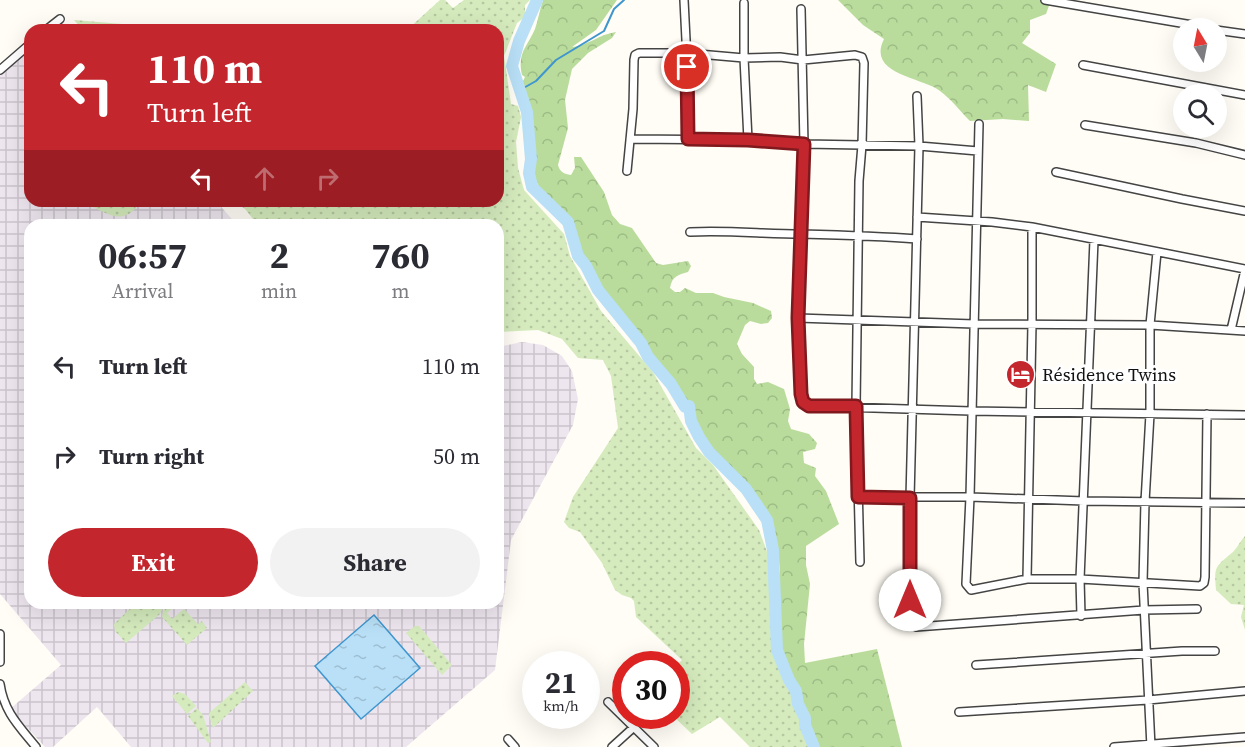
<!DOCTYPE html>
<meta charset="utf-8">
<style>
:root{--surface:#fff;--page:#f2f2f3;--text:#2b2b33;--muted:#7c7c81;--accent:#c4262e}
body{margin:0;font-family:"Source Serif 4",serif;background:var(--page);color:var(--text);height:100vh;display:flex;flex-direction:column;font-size:22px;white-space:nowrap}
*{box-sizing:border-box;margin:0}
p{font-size:20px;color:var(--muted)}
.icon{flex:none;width:33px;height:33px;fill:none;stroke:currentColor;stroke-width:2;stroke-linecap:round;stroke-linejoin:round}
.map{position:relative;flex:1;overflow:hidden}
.side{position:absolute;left:24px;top:219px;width:480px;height:390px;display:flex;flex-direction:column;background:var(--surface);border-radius:18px;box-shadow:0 6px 24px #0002}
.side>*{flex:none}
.guide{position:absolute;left:24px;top:24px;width:480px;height:183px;border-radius:18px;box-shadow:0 6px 24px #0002;background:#c4262e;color:#fff;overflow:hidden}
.needle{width:39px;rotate:350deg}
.fabs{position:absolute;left:1173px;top:18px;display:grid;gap:12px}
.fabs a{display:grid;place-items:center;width:54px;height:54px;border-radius:50%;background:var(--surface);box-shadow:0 6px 24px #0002;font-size:30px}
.speed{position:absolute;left:522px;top:651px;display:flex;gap:12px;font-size:30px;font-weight:700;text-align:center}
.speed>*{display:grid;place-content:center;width:78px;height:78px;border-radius:50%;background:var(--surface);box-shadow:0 6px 24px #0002;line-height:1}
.speed small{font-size:15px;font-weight:400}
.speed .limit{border:9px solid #d22;background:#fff;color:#111}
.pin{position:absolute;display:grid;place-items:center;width:51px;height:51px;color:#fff;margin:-26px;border:3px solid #fff;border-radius:50%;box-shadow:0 2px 6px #0007}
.me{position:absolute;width:66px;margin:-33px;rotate:0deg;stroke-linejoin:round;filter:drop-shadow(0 0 4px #0008)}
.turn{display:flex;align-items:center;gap:21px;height:126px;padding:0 24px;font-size:27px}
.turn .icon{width:78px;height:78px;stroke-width:2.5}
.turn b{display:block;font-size:42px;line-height:51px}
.lanes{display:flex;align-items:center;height:57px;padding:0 24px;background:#0003;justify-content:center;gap:30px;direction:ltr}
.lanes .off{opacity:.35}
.eta{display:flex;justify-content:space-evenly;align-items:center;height:102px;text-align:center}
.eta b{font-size:36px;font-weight:700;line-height:42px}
.primary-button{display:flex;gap:12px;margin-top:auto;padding:12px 24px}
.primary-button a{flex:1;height:69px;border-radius:36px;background:var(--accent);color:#fff;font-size:24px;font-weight:700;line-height:69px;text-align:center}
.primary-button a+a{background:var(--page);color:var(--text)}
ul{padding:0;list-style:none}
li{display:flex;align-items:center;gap:18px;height:90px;padding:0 24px}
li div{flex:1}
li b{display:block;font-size:22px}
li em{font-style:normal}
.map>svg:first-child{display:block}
.industrial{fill:url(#industrial-grid)}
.grass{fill:url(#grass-dots)}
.forest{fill:url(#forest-crowns)}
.water{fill:url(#water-ripples);stroke:#3f96cf;stroke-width:1.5}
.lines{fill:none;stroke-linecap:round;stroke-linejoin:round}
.stream{stroke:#3f96cf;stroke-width:2}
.river{stroke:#b9e0f7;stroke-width:12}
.street-casing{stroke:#444;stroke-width:10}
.street{stroke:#fff;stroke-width:7}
.route-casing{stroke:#7f191e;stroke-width:15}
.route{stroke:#c4262e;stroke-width:10}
.labels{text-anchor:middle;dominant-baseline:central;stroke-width:6;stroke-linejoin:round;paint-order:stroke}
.poi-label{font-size:18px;fill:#111;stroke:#fff;text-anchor:start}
</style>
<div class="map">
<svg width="1245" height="747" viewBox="0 0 1245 747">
<defs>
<pattern id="industrial-grid" width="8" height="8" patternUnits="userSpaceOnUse" patternTransform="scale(1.5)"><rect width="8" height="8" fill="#eee6ef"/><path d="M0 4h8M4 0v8" fill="none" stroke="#cbc4cc"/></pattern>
<pattern id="grass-dots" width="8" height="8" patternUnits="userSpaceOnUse" patternTransform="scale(1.5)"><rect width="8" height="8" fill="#d5ebbd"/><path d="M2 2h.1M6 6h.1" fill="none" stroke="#b6c8a1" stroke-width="1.8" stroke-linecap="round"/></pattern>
<pattern id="forest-crowns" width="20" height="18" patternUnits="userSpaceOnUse" patternTransform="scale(1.5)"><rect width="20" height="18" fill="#b9dc9c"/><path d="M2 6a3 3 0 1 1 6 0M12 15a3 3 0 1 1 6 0" fill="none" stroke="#9ebc85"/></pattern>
<pattern id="water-ripples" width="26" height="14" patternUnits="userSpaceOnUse" patternTransform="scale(1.5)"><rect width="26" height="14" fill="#b9e0f7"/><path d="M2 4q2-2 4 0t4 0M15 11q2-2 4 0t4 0" fill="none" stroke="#9ebfd3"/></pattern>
</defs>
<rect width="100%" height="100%" fill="#fffdf5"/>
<path class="industrial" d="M30 49V201H216L237 225H30V603H498V347L522 342 543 345 562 356 572 371 578 399 573 425 511 540 495 670 406 747H131L97 707 53 747H45L10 709 61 665 0 594V75Z"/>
<path class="grass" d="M440 0H445L453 8 464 0H530L525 5V17L517 23 504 56 511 104 518 106 521 117 516 142 518 168 524 190 564 234 570 256 601 311 653 372 696 448 713 465 759 530 768 554 773 645 811 747H750L720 717 692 734 673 716H676L677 665 682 660 636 617 634 601 631 598 622 595 615 590 602 563 580 532 569 528 564 522 573 497 618 428 611 376 603 360 578 358 562 339 538 330 498 332V225H258L245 209 234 201H498V30H407Z
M74 20 146 26 160 30H83Z
M97 201H130L136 208C121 224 108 214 91 206Z
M1245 536V630L1241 617 1244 605 1231 604 1216 590C1214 566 1215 567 1233 552 1238 547 1240 541 1245 536Z
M136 603H156L162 609 160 614 126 643 115 631 114 624Z
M172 603H179L167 613 172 619 184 609 198 624 202 621 207 628 187 645 162 617 163 611Z
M415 626H419L452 665 442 675 406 633Z
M245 682 253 691 213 728 209 715 210 712Z
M178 692 185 694 196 706 187 714 172 696Z
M197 708 203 715 211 742 208 743 188 716Z"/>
<path class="forest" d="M543 0H617L596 30 572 47C587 46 600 34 616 32L612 38 588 53 572 69 565 100 568 128 558 165C560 172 564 174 571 175L575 168 574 157H581L604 192 612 215 620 224 632 228 656 263 663 265 688 261 691 266 688 272C678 275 672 276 670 288L675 292H680L685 288 696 293H713L724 297 753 303 771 311 772 318 768 323 761 324 750 321 745 325 737 344 742 354 754 367V379L757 384 768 382 784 389 790 409 788 421 791 429 809 434 817 443 815 449 803 452 804 463 816 468 815 476 826 491 839 524 806 546V565L810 584 804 644 805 663 877 649 902 747H816L798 690 788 671 779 642 780 569 775 534 765 511 747 483 713 451 697 423 693 405 683 399 674 383 650 354 644 341 626 320 624 315 608 297 583 256 571 223 541 191 536 180 533 169 531 117 522 83 525 77 522 75C517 53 527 47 535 29 538 20 540 9 543 0Z
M838 0H1051L1046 14 1030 20V33L1022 43 1056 64 1046 92 1028 85 1029 121 1003 119 970 121C960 111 951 99 940 91 923 77 866 75 884 39L863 25Z"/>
<path class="water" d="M374 615 420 668 361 719 315 666Z"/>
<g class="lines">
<path class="stream" d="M520 90 536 81 556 60 604 31 614 9 624 0"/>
<path class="river" d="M537 0 519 41 512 66 527 112 531 159 529 173 532 187 568 222 578 256 586 266 598 290 641 343 648 357 671 384 685 407 689 406 691 421 699 437 709 452 746 489 767 520 773 550 777 650 789 680 796 691 798 704 805 718V725L814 747"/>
<defs>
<path id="street" d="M684 0 688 80V139
M1045 0 1210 28
M744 3V58L748 140
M801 9 804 144 798 318 803 402 809 406 971 411 1245 415
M46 30 60 19
M1216 30 1245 34
M1083 65 1245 95
M0 70 30 44
M917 96 919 146 910 498 909 620 916 627 1144 610 1197 609
M979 124 970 497 966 584 971 590 1027 579H1080L1200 586 1204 583 1205 577 1207 414
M1085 125 1196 143 1245 155
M630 139 748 140 804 144 919 146 978 151
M627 171 633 109 634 60 635 55 639 53H687L744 58 780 57 803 60 855 55 862 57 864 63 862 145 859 181 856 406 860 562
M1056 172 1182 199 1245 211
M917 217 992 222 1032 227 1245 269
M690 232C727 230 764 234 801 234 840 235 878 236 917 239
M798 318 974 324 1150 325 1245 331
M1231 330 1245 270
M858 497H970L1084 501 1245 503
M1027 579 1032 324V227
M1081 616 1080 579 1094 240
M0 634V662
M976 665 1182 651H1215
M0 684C4 712 19 726 36 747
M608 702 654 747
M959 712 1148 700 1245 691
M508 739 515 747
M612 747 634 727
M1114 747 1245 737
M1151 747 1143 583 1145 502 1150 414V325L1157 252"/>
</defs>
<use href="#street" class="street-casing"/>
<use href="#street" class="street"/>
</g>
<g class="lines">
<defs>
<path id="route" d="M687 67 688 139 748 140 804 144 798 318 801 394 803 402 809 406H856L858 497 910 498V600"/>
</defs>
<use href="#route" class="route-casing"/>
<use href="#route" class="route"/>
</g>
<defs>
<symbol id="hotel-disc" viewBox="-11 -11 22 22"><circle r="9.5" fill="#c4262e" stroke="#fff"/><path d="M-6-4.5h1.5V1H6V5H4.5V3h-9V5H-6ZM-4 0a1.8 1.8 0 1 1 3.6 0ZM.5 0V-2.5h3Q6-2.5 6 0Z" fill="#fff"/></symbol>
</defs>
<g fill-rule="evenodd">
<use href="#hotel-disc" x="1004" y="358" width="33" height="33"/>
</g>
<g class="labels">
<g class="poi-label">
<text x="1042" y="374">Résidence Twins</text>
</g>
</g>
</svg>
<div class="fabs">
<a><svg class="needle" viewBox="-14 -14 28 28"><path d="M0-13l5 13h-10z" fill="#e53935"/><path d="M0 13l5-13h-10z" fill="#7c7c81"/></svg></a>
<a><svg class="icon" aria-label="search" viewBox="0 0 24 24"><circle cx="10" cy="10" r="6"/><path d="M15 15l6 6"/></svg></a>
</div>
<div class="speed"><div>21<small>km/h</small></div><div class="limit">30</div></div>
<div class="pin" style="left:687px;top:67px;background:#d93025"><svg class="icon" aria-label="arrive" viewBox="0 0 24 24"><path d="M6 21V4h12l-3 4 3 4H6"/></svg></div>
<svg class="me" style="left:910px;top:600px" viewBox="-20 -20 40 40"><circle r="19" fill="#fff"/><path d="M0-13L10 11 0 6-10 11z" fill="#c4262e"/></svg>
<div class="guide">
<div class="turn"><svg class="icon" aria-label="left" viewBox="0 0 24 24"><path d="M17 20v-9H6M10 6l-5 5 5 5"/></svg><div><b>110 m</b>Turn left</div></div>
<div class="lanes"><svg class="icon" aria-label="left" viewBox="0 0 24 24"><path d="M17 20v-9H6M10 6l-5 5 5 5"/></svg><svg class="icon off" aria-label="ahead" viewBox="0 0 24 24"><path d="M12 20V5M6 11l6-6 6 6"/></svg><svg class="icon off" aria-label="right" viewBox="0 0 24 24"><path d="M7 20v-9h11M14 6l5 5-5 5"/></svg></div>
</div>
<section class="side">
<div class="eta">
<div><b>06:57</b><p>Arrival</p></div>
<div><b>2</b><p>min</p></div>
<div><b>760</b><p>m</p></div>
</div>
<ul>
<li><svg class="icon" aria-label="left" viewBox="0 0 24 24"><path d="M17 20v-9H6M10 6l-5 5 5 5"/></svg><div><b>Turn left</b></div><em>110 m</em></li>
<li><svg class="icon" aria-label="right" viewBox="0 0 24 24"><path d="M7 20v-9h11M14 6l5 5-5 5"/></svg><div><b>Turn right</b></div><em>50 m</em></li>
</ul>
<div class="primary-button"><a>Exit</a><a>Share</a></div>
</section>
</div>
